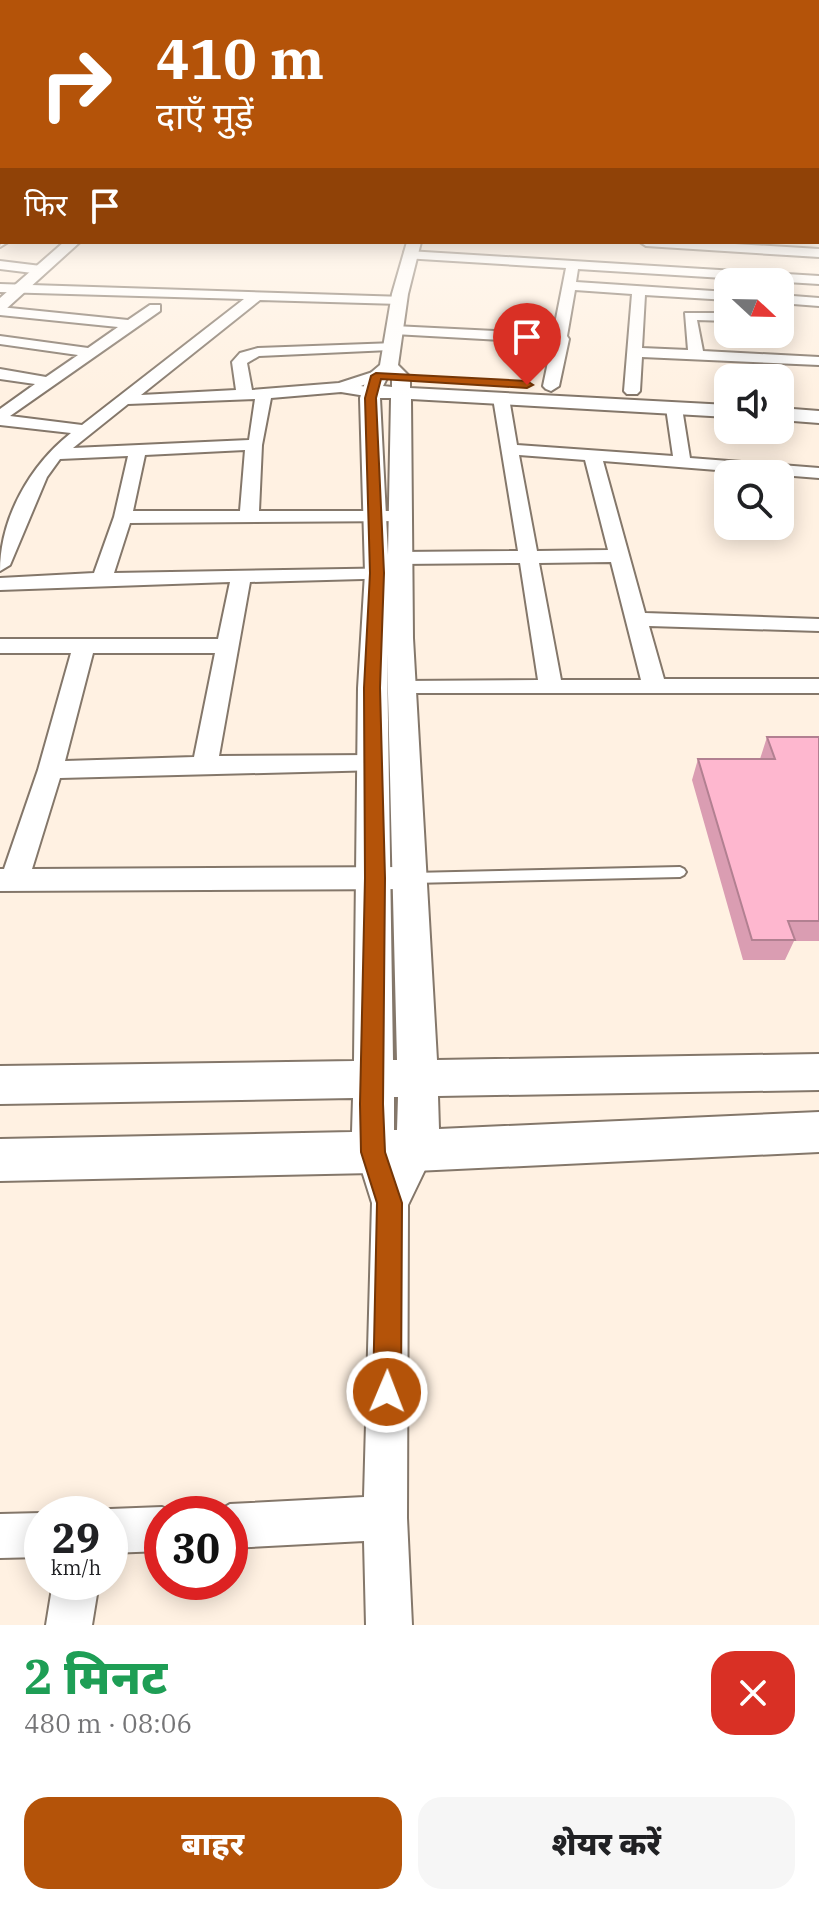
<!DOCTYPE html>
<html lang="hi">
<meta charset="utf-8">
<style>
:root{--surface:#fff;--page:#f6f6f6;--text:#202124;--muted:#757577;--accent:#b45309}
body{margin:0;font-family:"IBM Plex Serif","Noto Sans Devanagari",serif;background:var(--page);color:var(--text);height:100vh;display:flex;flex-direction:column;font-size:30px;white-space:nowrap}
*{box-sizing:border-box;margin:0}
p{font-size:26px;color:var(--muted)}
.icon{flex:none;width:44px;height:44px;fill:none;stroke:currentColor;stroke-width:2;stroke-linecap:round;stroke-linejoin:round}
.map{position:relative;height:1625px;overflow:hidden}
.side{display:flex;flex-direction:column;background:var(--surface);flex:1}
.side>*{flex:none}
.hud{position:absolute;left:0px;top:0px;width:820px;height:244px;box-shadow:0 4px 20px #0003;background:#b45309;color:#fff;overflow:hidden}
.needle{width:52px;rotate:112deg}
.controls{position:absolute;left:714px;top:268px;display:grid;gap:16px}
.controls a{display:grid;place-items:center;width:80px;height:80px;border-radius:16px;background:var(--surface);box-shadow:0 4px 20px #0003;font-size:40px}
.speed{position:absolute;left:24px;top:1496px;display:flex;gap:16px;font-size:40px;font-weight:700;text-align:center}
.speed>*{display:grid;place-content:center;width:104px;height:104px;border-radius:50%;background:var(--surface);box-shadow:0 4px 20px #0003;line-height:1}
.speed small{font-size:20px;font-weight:400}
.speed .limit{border:12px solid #d22;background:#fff;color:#111}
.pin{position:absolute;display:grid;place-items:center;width:68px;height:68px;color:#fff;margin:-82px -34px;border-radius:50% 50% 50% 0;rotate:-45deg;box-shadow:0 0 8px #0007}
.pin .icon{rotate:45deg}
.me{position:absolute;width:88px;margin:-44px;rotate:1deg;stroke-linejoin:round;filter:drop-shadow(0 0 6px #0008)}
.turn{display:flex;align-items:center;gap:28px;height:168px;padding:0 24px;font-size:36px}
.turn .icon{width:104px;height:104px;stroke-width:2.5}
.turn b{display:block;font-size:56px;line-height:68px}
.then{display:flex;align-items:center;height:76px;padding:0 24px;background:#0003;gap:16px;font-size:30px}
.round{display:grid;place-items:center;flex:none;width:84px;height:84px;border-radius:24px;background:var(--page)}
.summary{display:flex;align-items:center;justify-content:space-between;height:136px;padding:0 24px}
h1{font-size:48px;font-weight:800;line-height:60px;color:#1e9e55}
.primary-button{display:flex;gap:16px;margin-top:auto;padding:16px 24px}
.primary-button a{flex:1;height:92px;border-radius:24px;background:var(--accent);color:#fff;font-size:32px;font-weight:800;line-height:92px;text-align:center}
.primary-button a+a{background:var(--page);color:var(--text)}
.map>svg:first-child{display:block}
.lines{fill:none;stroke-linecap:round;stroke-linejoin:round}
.service-casing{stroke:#84776a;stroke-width:4}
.minor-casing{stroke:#84776a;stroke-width:4}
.tertiary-casing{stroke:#84776a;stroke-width:4}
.service{fill:#fff;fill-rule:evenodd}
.minor{fill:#fff;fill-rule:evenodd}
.tertiary{fill:#fff;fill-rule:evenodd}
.wall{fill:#da9db2}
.building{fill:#feb7cf;stroke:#b28091;stroke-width:2}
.route{fill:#b45309;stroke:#753606;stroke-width:2}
</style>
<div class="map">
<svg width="819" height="1625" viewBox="0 0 819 1625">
<rect width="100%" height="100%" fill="#fff1e2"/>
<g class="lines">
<defs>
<path id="service" d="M680 867 684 869 686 872 684 875 680 877 412 883 407 882 406 878 407 874 412 873Z"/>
<path id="minor" d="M0 186H2V193H0Z
M818 187H819V193H818Z
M0 207H2V213H0Z
M818 212H819V218H818Z
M2 238V242H8L0 247Z
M640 242H702L819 249V257L646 246Z
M408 251 819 276V284L578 269 576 282 728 292V300L645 295 642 348 688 350 685 313H728V321L697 320 703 351 819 357V365L642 357 640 391 637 394H627L624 391 632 294 575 290 567 336 569 339 559 386 551 391 546 389 543 386 552 343 394 334 387 330 394 326 553 334 566 268 404 258V252Z
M0 261 41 266 47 270 41 274 0 269Z
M0 284 405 297 407 300 400 304 260 300 141 395 236 390 232 362 240 353 258 348 395 343V349L390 350 259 356 247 363 252 390 339 383 376 371 384 376 361 386 377 389 380 392 372 397 341 392 271 398 262 445 259 511H399L408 517 406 521 130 523 114 573 406 568 409 572 406 576 399 578 250 582 219 756 372 755 381 758 384 764 381 770 60 778 32 869 410 867 420 870 424 878 420 886 410 889 0 891V869H4L38 770 71 653H0V639H218L230 582 0 590V578L94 573 114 517 128 456 60 459 47 477 10 565 0 571C0 518 30 465 71 433L0 425V409L35 384 0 379V369L46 377 78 355 0 344V336L88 348 118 327 0 315V307L128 320 150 305H160V311L10 416 82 425 244 299 0 292ZM255 399 249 440 73 448 128 404ZM245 450 240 511H133L145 455ZM93 653H215L194 757 65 761Z
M780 295 819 298V306L780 303Z
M501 393 509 398 517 445 673 456 666 408 674 403 682 408 690 458 819 468V478L603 461 645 613 819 619V631L649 626 664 679H819V693H393L390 688 393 683 401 681 538 680 520 563 399 564 389 558 399 552 518 551 493 398ZM519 455 585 460 608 550 537 551ZM611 562 641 680H561L539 563Z
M418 1132 430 1137 435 1149 408 1205 407 1518 412 1625H366L364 1541 230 1548V1514H213L230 1504 364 1497 372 1203 356 1152 361 1140 373 1135 385 1140 393 1161 406 1137Z
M162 1507 178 1514H162V1551L110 1553V1514H98L110 1509Z
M42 1513 45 1514H42V1557L0 1558V1514Z
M53 1582H99L92 1625H46Z"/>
<path id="tertiary" d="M64 242H80L6 309 0 311V298Z
M407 242H421L408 294 398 365 410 377V388L728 405V417L411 399 413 638 437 1060 819 1054V1090L438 1096 439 1129 819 1112V1152L373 1173 0 1181V1139L352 1132 353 1098 0 1104V1066L354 1061 358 688 365 573 360 398 367 376 380 365 392 294ZM388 376 392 379V387L383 386ZM380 398H391L388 555ZM387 653 397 1060H393ZM394 1097H398L397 1130H394Z
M780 408 819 411V423L780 420Z"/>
</defs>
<use href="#service" class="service-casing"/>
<use href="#minor" class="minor-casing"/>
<use href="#tertiary" class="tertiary-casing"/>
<use href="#service" class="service"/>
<use href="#minor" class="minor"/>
<use href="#tertiary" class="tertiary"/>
</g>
<path class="wall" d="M767 737H819V941H794L785 960H743L692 780 698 759H760Z"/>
<path class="building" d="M767 737H819V921H788L795 940H752L698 759H775Z"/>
<linearGradient id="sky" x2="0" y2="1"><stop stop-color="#6fb4e6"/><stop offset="0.43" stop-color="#fff9f2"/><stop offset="1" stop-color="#fff9f2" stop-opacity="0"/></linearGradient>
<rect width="819" height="396" fill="url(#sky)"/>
<path class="route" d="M376 373 527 381 533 385 527 388 381 379 376 398 384 573 380 688 385 878 383 1104 385 1152 402 1203 401 1392 397 1402 387 1407 377 1402 373 1392 377 1203 361 1152 360 1104 365 878 364 688 370 573 365 398 371 376Z"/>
</svg>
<div class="controls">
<a><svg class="needle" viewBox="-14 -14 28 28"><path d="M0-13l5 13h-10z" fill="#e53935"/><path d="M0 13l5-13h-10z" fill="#757577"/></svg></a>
<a><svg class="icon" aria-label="sound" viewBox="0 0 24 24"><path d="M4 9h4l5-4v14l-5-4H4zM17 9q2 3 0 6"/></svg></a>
<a><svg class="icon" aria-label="search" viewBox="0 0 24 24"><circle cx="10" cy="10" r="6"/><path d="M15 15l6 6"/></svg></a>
</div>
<div class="speed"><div>29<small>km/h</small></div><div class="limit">30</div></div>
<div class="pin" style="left:527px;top:385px;background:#d93025"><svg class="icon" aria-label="arrive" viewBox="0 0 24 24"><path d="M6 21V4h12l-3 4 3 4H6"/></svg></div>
<svg class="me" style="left:387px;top:1392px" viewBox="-20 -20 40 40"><circle r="17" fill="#b45309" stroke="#fff" stroke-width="3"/><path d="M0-11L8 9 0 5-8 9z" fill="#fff"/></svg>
<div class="hud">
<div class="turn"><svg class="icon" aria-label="right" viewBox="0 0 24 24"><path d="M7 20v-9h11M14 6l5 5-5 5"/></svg><div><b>410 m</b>दाएँ मुड़ें</div></div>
<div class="then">फिर<svg class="icon" aria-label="arrive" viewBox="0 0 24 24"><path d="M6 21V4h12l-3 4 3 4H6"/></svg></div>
</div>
</div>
<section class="side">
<div class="summary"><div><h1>2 मिनट</h1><p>480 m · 08:06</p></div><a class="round" style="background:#d93025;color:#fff"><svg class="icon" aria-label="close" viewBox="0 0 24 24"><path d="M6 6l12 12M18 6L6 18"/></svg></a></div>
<div class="primary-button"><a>बाहर</a><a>शेयर करें</a></div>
</section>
